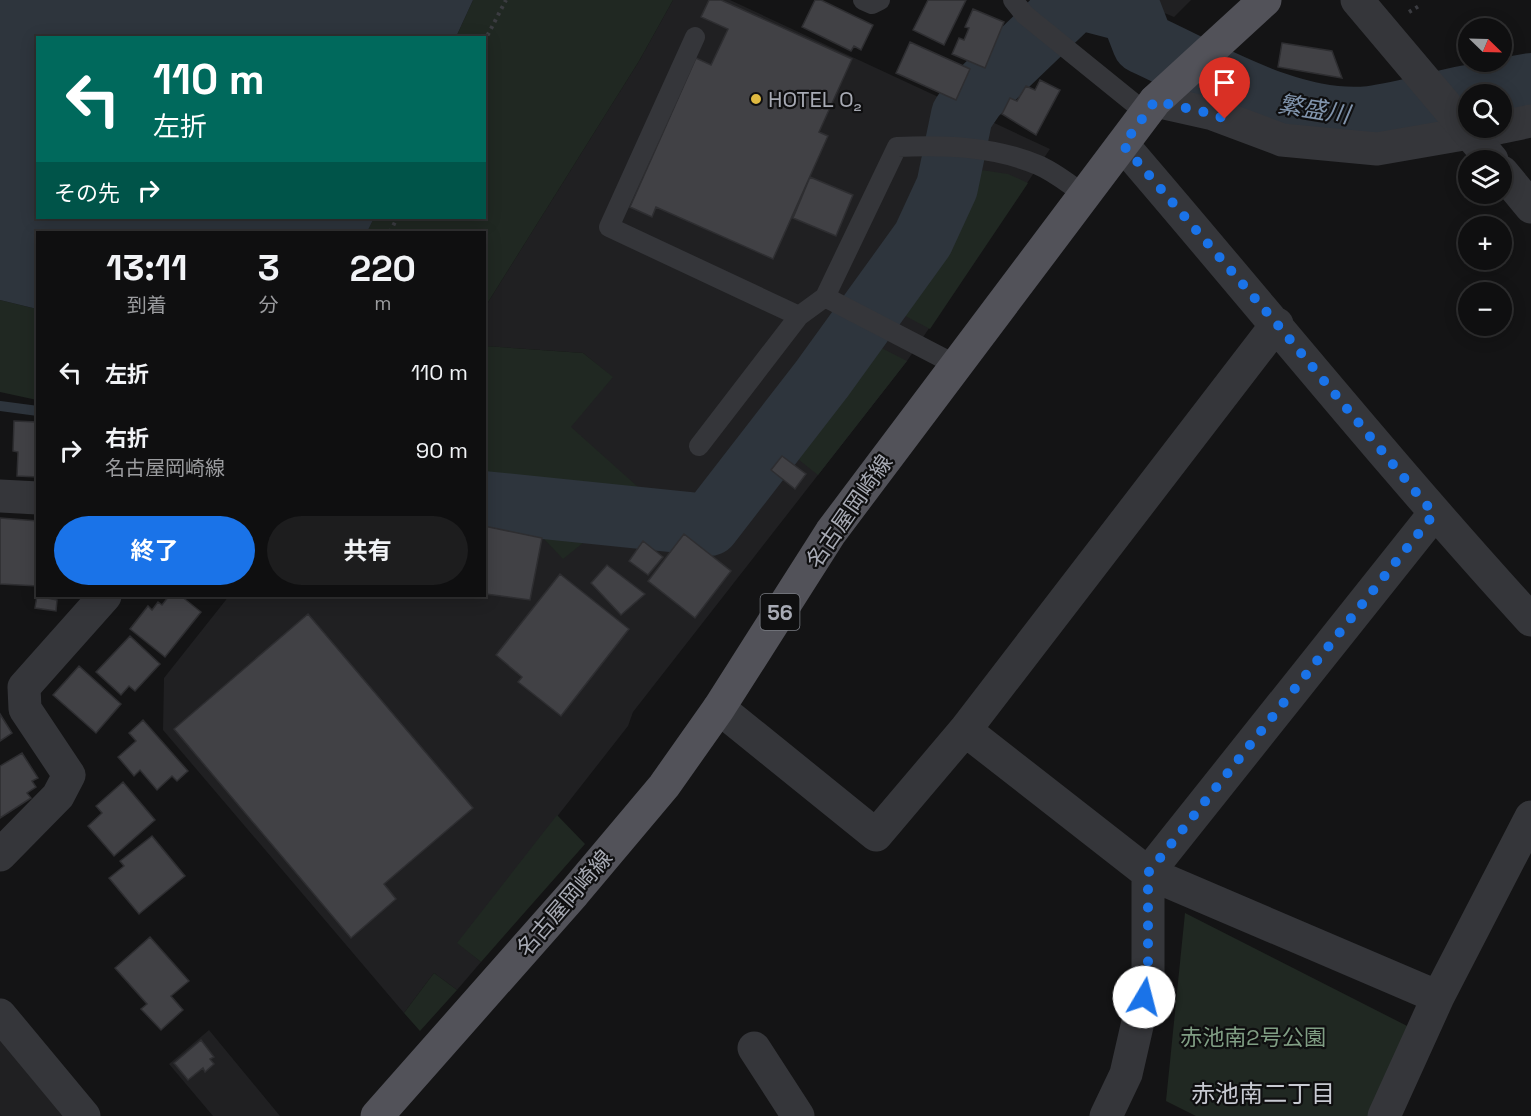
<!DOCTYPE html>
<html lang="ja">
<meta charset="utf-8">
<style>
:root{--surface:#0f0f10;--page:#1d1d1e;--text:#f1f3f6;--muted:#9b9c9f;--line:#2f2f30;--accent:#1a73e8}
body{margin:0;font-family:"Space Grotesk","Noto Sans JP",sans-serif;background:var(--page);color:var(--text);height:100vh;display:flex;flex-direction:column;font-size:22px;white-space:nowrap}
*{box-sizing:border-box;margin:0}
p{font-size:20px;color:var(--muted)}
.icon{flex:none;width:33px;height:33px;fill:none;stroke:currentColor;stroke-width:2;stroke-linecap:round;stroke-linejoin:round}
.map{position:relative;flex:1;overflow:hidden}
.sheet{position:absolute;left:36px;top:231px;width:450px;height:366px;display:flex;flex-direction:column;background:var(--surface);border-radius:0px;box-shadow:0 3px 15px #0003,0 0 0 2px var(--line)}
.sheet>*{flex:none}
.hud{position:absolute;left:36px;top:36px;width:450px;height:183px;border-radius:0px;box-shadow:0 3px 15px #0003,0 0 0 2px var(--line);background:#00695c;color:#fff;overflow:hidden}
.needle{width:39px;rotate:113deg}
.buttons{position:absolute;left:1458px;top:18px;display:grid;gap:12px}
.buttons a{display:grid;place-items:center;width:54px;height:54px;border-radius:50%;background:var(--surface);box-shadow:0 3px 15px #0003,0 0 0 2px var(--line);font-size:30px}
.pin{position:absolute;display:grid;place-items:center;width:51px;height:51px;color:#fff;margin:-62px -26px;border-radius:50% 50% 50% 0;rotate:-45deg;box-shadow:0 0 6px #0007}
.pin .icon{rotate:45deg}
.me{position:absolute;width:66px;margin:-33px;rotate:8deg;stroke-linejoin:round;filter:drop-shadow(0 0 4px #0008)}
.turn{display:flex;align-items:center;gap:21px;height:126px;padding:0 18px;font-size:27px}
.turn .icon{width:78px;height:78px;stroke-width:2.5}
.turn b{display:block;font-size:42px;line-height:51px}
.then{display:flex;align-items:center;height:57px;padding:0 18px;background:#0003;gap:12px;font-size:22px}
.eta{display:flex;justify-content:space-evenly;align-items:center;height:102px;text-align:center}
.eta b{font-size:36px;font-weight:700;line-height:42px}
.button{display:flex;gap:12px;margin-top:auto;padding:12px 18px}
.button a{flex:1;height:69px;border-radius:36px;background:var(--accent);color:#fff;font-size:24px;font-weight:700;line-height:69px;text-align:center}
.button a+a{background:var(--page);color:var(--text)}
ul{padding:0;list-style:none}
li{display:flex;align-items:center;gap:18px;height:78px;padding:0 18px}
li div{flex:1}
li b{display:block;font-size:22px}
li em{font-style:normal}
.map>svg:first-child{display:block}
.built{fill:#202022}
.green{fill:#202822}
.water{fill:#2e353d}
.lines{fill:none;stroke-linecap:round;stroke-linejoin:round}
.stream{stroke:#2e353d;stroke-width:10}
.river{stroke:#2e353d;stroke-width:62}
.building{fill:#414145;stroke:#2e2e31;stroke-width:1.5}
.path{stroke:#3b3c41;stroke-width:4;stroke-dasharray:3 4.5;stroke-linecap:butt}
.service{stroke:#35363a;stroke-width:20}
.minor{stroke:#35363a;stroke-width:33}
.tertiary{stroke:#35363a;stroke-width:33}
.primary{stroke:#525259;stroke-width:33}
.route{stroke:#1a73e8;stroke-width:10;stroke-dasharray:0 18}
.poi-dot{fill:#e0ba41;stroke:#0f0f10;stroke-width:2}
.labels{text-anchor:middle;dominant-baseline:central;stroke-width:4.5;stroke-linejoin:round;paint-order:stroke}
.shield{fill:#0f0f10;stroke:#797c83;stroke-width:1.5}
.shield-label{font-size:21px;font-weight:bold;fill:#a7aab4}
.poi-label{font-size:22px;fill:#a7aab4;stroke:#0f0f10;text-anchor:start}
.street-label{font-size:22px;fill:#a7aab4;stroke:#0f0f10}
.park-label{font-size:22px;fill:#809e84;stroke:#0f0f10}
.water-label{font-size:24px;font-style:italic;fill:#8194ac;stroke:#0f0f10}
.neighbourhood-label{font-size:24px;fill:#c7c9d1;stroke:#0f0f10}
</style>
<div class="map">
<svg width="1531" height="1116" viewBox="0 0 1531 1116">
<rect width="100%" height="100%" fill="#141415"/>
<path class="built" d="M673 0H730L1050 149 907 361 633 712 628 726 458 943 481 962 457 990 434 973 404 1013 163 730 164 678 229 596H484L485 512 521 515 563 558 608 523 684 529 570 427 612 377 583 353 484 346 485 307 639 61Z
M1133 0H1191L1174 17Z
M209 1030 280 1116H213L169 1064Z
M0 1037 66 1116H0Z"/>
<path class="green" d="M473 0H673L639 61 485 307 484 232H367L374 218H484V38L456 37Z
M934 163 1008 174 1028 183 930 329 864 294 896 248Z
M0 300 37 309V400L0 392Z
M842 328 907 361 818 475 760 429Z
M485 346 583 353 613 377 571 427 685 529 608 523 563 559 522 516 485 512Z
M557 815 585 844 481 962 457 943Z
M1185 913 1417 1031 1378 1116H1196L1166 1101Z
M434 973 457 990 420 1031 404 1013Z"/>
<path class="water" d="M0 0H473L456 37 38 38V218H374L367 232H38L37 309 0 300Z"/>
<g class="lines">
<path class="stream" d="M0 406 38 411"/>
<path class="river" d="M1085 0 1131 12 1143 43C1211 74 1293 125 1370 117 1403 113 1436 102 1468 96
M1475 94 1531 84
M484 502 709 525 822 379 923 239 947 187 962 115 975 96 1075 0"/>
</g>
<path class="building" d="M709 0H721L852 59 819 132 828 136 773 259 656 207 652 217 630 207 696 58 711 65 728 29 701 17Z
M815 0H821L873 25 861 50 854 46 851 51 802 27Z
M928 0H966L944 45 913 30Z
M973 9 1004 22 985 68 952 54 959 38 964 40 969 28 965 27Z
M910 42 970 69 956 100 896 73Z
M1282 43 1332 51 1342 78 1278 67Z
M1040 80 1060 90 1036 135 1002 114 1010 98 1017 101 1026 86 1035 90Z
M810 177 853 195 836 236 793 218Z
M14 421 38 422V477L17 476 18 452 13 451Z
M782 456 806 474 795 489 771 470Z
M0 518 38 521V586L0 584Z
M484 526 542 538 530 600 486 594Z
M684 534 731 571 695 618 648 581Z
M643 541 663 557 648 575 629 561Z
M607 565 645 594 621 615 591 583Z
M560 574 629 629 561 716 518 682 522 677 496 655Z
M37 596 57 600 56 611 35 608Z
M169 596 174 598 181 596 201 612 165 657 130 629 148 606 152 610 158 602 162 605Z
M308 614 473 808 384 884 396 899 351 938 174 729Z
M130 636 160 664 135 691 129 686 121 695 96 672Z
M79 666 121 704 96 733 53 695Z
M0 714 12 733 0 741Z
M143 720 188 771 177 781 172 776 157 790 140 770 134 776 118 757 136 741 129 733Z
M22 753 38 778 32 781 36 787 27 793 31 798 0 818V766Z
M123 782 155 820 114 856 88 826 102 813 96 806Z
M152 836 185 876 139 914 109 878 124 866 120 861Z
M150 937 189 981 171 996 183 1010 161 1030 141 1009 147 1004 115 968Z
M201 1040 214 1057 210 1059 214 1064 205 1072 203 1068 188 1080 174 1063Z"/>
<g class="lines">
<path class="path" d="M1409 12 1419 6
M484 42 506 0
M390 232 397 218"/>
<path class="service" d="M863 0 872 4 880 0
M1013 0 1025 15 1146 113
M695 37 609 227 799 316
M825 297 956 365
M699 446 799 316 825 297 897 147C944 145 993 146 1038 165 1055 172 1070 185 1085 195"/>
<path class="minor" d="M1155 101 1213 114 1282 140 1377 149 1498 128
M1502 127 1531 121
M1123 145C1259 303 1390 466 1531 620
M0 496 38 498
M719 708 876 835 965 730 1277 324
M965 730 1148 873 1438 997
M0 855 58 796 69 775 25 709 24 687 105 596
M0 1015 84 1116
M754 1048 798 1116
M1106 1116 1126 1074 1148 978V873L1434 514
M1384 1116 1438 997 1531 817"/>
<path class="tertiary" d="M1357 0 1492 160
M1502 172 1531 207"/>
<path class="primary" d="M377 1116 574 893 664 786 719 708 831 532 1155 101 1265 0"/>
</g>
<g class="lines">
<path class="route" d="M1144 997 1148 978V873L1434 514 1277 324 1123 145 1155 101 1213 114 1225 119"/>
</g>
<circle class="poi-dot" cx="756" cy="99" r="6"/>
<g class="labels">
<rect class="shield" x="760.5" y="594" width="39" height="36" rx="4.5"/>
<g class="shield-label">
<text x="780" y="612">56</text>
</g>
<g class="poi-label">
<text x="768" y="99">HOTEL O₂</text>
</g>
<g class="street-label">
<text transform="translate(849 511) rotate(-55)">名古屋岡崎線</text>
<text transform="translate(564 903) rotate(-49)">名古屋岡崎線</text>
</g>
<g class="park-label">
<text x="1253" y="1037">赤池南2号公園</text>
</g>
<g class="water-label">
<text transform="translate(1314 109) rotate(9)">繁盛川</text>
</g>
<g class="neighbourhood-label">
<text x="1263" y="1093">赤池南二丁目</text>
</g>
</g>
</svg>
<div class="buttons">
<a><svg class="needle" viewBox="-14 -14 28 28"><path d="M0-13l5 13h-10z" fill="#e53935"/><path d="M0 13l5-13h-10z" fill="#9b9c9f"/></svg></a>
<a><svg class="icon" aria-label="search" viewBox="0 0 24 24"><circle cx="10" cy="10" r="6"/><path d="M15 15l6 6"/></svg></a>
<a><svg class="icon" aria-label="layers" viewBox="0 0 24 24"><path d="M12 4l9 5-9 5-9-5zM3 14l9 5 9-5"/></svg></a>
<a>+</a>
<a>−</a>
</div>
<div class="pin" style="left:1225px;top:119px;background:#d93025"><svg class="icon" aria-label="arrive" viewBox="0 0 24 24"><path d="M6 21V4h12l-3 4 3 4H6"/></svg></div>
<svg class="me" style="left:1144px;top:997px" viewBox="-20 -20 40 40"><circle r="19" fill="#fff"/><path d="M0-13L10 11 0 6-10 11z" fill="#1a73e8"/></svg>
<div class="hud">
<div class="turn"><svg class="icon" aria-label="left" viewBox="0 0 24 24"><path d="M17 20v-9H6M10 6l-5 5 5 5"/></svg><div><b>110 m</b>左折</div></div>
<div class="then">その先<svg class="icon" aria-label="right" viewBox="0 0 24 24"><path d="M7 20v-9h11M14 6l5 5-5 5"/></svg></div>
</div>
<section class="sheet">
<div class="eta">
<div><b>13:11</b><p>到着</p></div>
<div><b>3</b><p>分</p></div>
<div><b>220</b><p>m</p></div>
</div>
<ul>
<li><svg class="icon" aria-label="left" viewBox="0 0 24 24"><path d="M17 20v-9H6M10 6l-5 5 5 5"/></svg><div><b>左折</b></div><em>110 m</em></li>
<li><svg class="icon" aria-label="right" viewBox="0 0 24 24"><path d="M7 20v-9h11M14 6l5 5-5 5"/></svg><div><b>右折</b><p>名古屋岡崎線</p></div><em>90 m</em></li>
</ul>
<div class="button"><a>終了</a><a>共有</a></div>
</section>
</div>
